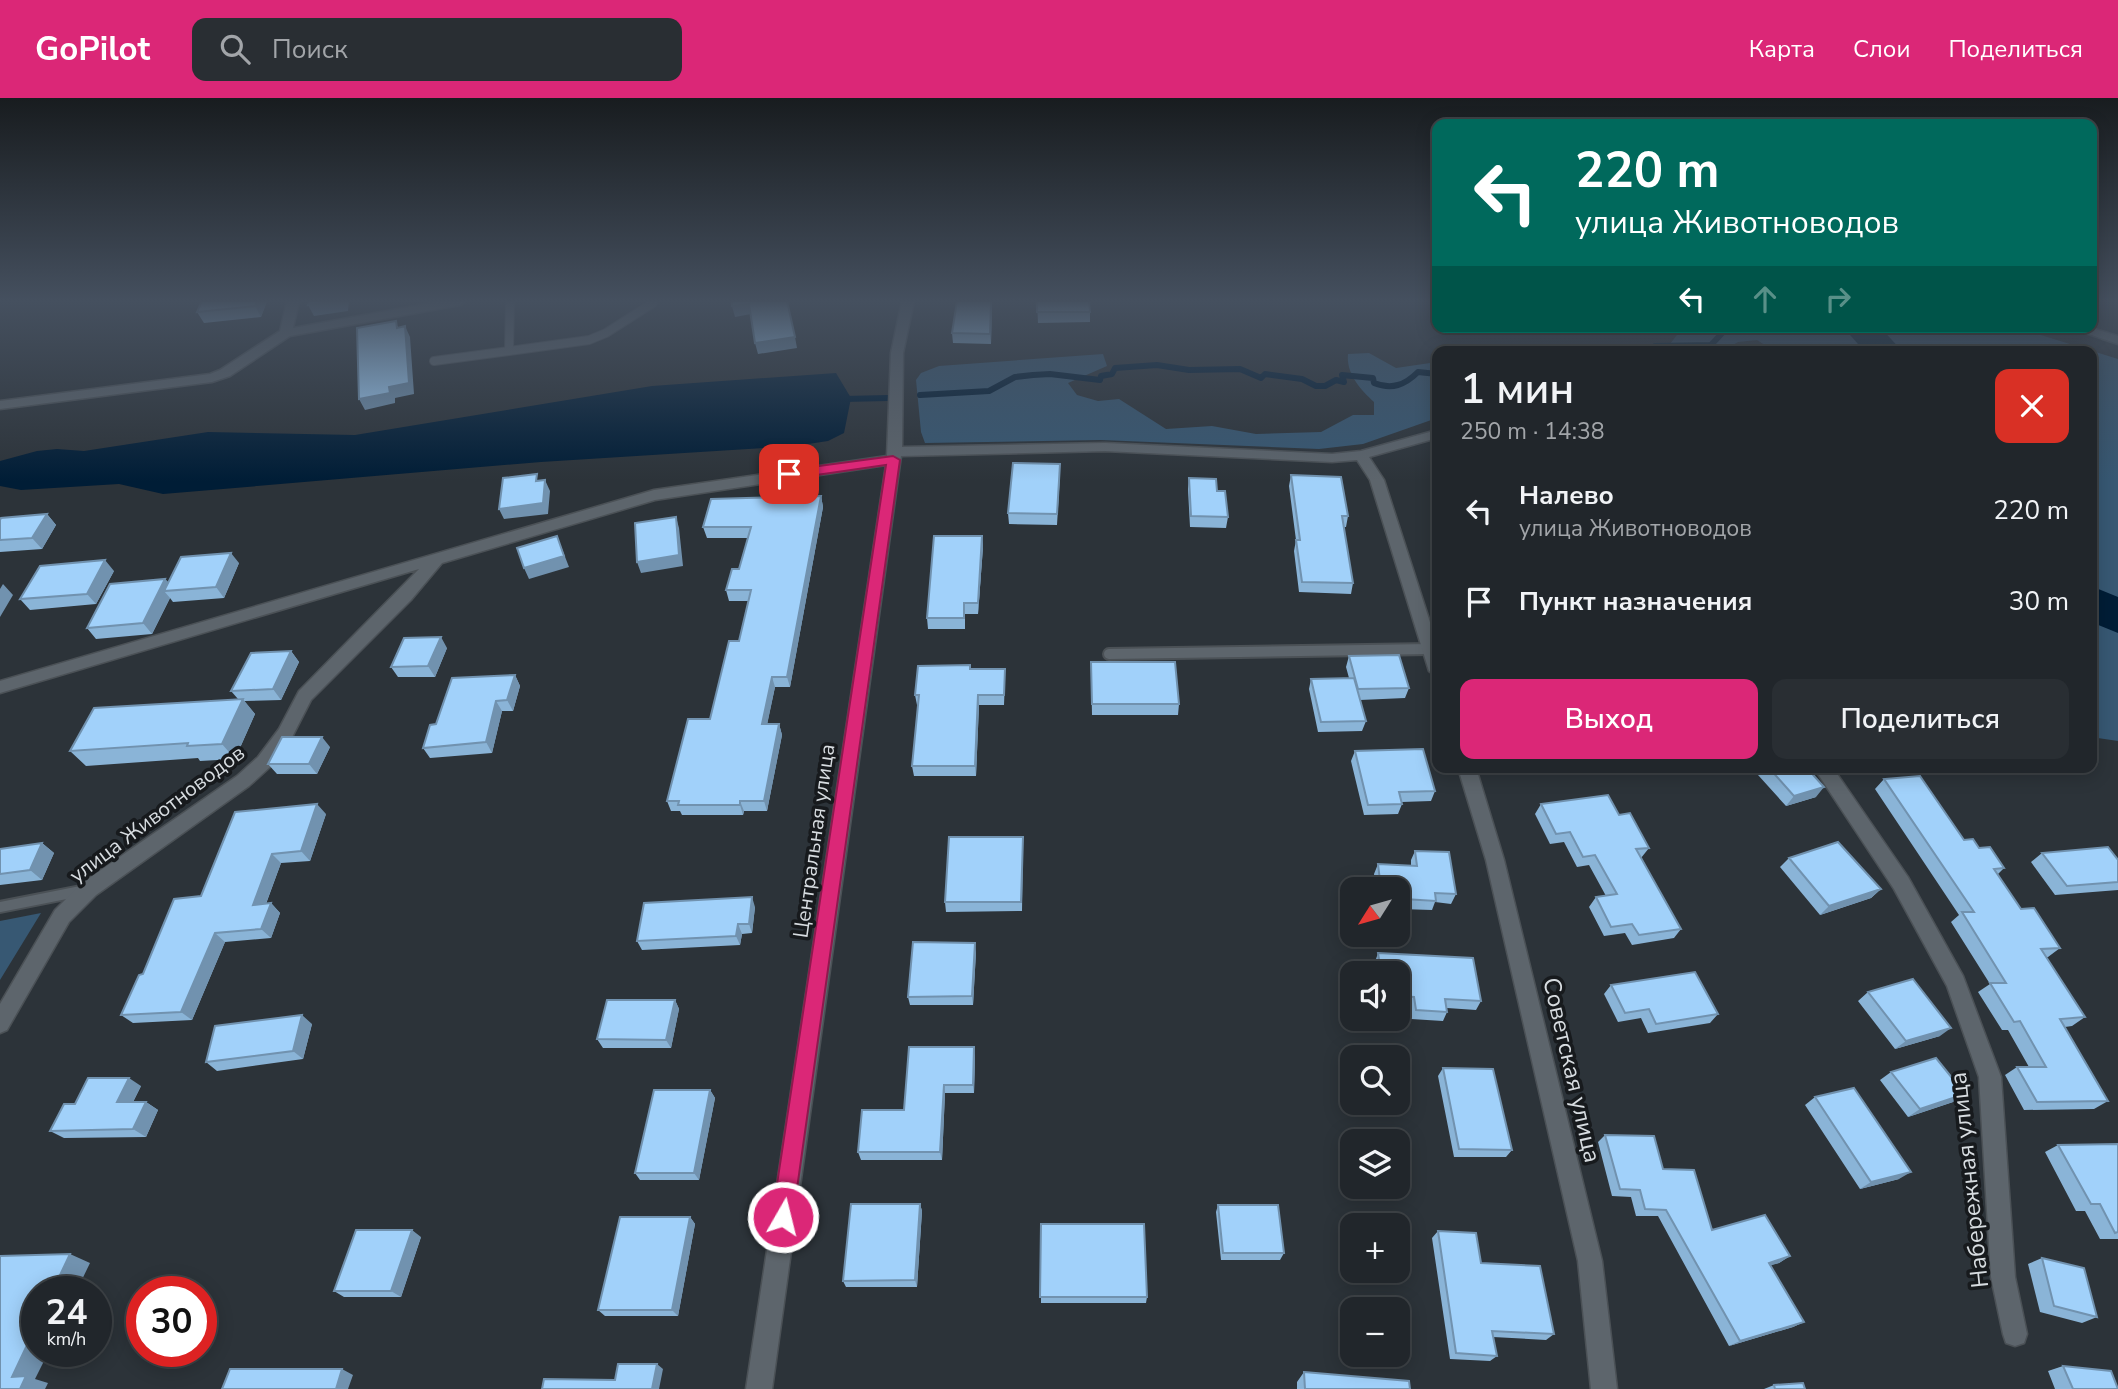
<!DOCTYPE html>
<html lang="ru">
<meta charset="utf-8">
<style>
:root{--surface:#21262b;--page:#292e33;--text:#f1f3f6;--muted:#a2a5a9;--line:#3e4347;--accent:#db2777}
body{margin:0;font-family:"Nunito Sans",sans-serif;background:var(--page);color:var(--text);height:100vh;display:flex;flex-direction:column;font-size:26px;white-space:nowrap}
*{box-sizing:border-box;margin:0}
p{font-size:23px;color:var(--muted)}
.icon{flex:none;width:38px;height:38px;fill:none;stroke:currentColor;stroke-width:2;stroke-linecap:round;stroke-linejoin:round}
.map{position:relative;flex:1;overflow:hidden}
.details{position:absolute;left:1432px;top:248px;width:665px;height:427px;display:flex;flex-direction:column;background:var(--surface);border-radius:14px;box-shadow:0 4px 18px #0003,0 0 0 2px var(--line)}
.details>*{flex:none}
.top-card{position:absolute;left:1432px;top:21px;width:665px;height:214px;border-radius:14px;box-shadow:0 4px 18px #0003,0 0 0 2px var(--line);background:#00695c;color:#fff;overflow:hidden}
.needle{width:46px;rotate:233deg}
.fabs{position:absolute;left:1340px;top:779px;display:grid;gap:14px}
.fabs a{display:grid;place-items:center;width:70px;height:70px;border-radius:14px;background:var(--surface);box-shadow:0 4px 18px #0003,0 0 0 2px var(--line);font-size:35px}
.speed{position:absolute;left:21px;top:1178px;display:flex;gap:14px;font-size:35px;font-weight:700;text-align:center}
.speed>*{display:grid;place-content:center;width:91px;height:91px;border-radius:50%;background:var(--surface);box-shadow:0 4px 18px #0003,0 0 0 2px var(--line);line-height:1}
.speed small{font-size:18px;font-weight:400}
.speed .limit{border:10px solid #d22;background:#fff;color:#111}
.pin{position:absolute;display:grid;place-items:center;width:60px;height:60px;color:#fff;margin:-30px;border-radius:14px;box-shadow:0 4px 10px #0006}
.me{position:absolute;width:77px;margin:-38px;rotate:8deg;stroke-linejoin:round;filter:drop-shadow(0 0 5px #0008)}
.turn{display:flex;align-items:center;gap:24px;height:147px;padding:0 28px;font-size:32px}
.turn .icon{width:91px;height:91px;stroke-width:2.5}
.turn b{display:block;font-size:49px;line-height:60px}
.lanes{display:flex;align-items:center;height:66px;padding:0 28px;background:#0003;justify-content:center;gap:35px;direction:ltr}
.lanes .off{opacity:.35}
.round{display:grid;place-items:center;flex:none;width:74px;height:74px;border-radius:14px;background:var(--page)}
.overview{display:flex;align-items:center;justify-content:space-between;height:119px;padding:0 28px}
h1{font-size:42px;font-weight:600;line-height:52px}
.action{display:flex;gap:14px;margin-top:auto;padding:14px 28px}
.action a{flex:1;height:80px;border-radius:14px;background:var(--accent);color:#fff;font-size:28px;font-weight:600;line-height:80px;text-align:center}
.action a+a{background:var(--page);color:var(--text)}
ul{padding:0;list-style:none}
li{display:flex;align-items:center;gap:21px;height:91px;padding:0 28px}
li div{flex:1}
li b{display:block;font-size:26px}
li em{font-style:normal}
header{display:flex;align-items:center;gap:42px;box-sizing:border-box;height:98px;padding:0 35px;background:var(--accent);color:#fff}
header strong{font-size:33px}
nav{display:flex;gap:38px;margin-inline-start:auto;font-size:24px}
.search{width:490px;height:63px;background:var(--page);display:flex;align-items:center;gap:18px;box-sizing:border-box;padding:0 24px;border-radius:14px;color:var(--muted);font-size:26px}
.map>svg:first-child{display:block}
.green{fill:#375873}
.water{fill:#001d36}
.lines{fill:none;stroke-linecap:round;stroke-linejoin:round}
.stream{stroke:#001d36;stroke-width:6}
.river{fill:#001d36;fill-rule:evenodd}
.service-far1-casing{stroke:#4b5156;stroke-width:10}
.service-casing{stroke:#4b5156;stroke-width:14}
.minor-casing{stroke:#4b5156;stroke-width:3}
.tertiary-casing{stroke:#4b5156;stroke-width:3}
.service-far1{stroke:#5d656c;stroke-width:8}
.service{stroke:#5d656c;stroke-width:10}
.minor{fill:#5d656c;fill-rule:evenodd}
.tertiary{fill:#5d656c;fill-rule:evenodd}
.wall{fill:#8ab4d7}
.shaded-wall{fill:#7192af}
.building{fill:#a1d1fa;stroke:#7192af;stroke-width:2}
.route{fill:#db2777;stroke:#8e194d;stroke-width:2}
.labels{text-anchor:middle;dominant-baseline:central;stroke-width:7;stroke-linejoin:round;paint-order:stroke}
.street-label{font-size:21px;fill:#d7dce0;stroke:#171a1d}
.near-street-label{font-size:24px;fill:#d7dce0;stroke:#171a1d}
</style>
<header>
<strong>GoPilot</strong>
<div class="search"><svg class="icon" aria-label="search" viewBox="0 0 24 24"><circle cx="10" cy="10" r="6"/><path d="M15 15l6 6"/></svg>Поиск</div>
<nav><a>Карта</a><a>Слои</a><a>Поделиться</a></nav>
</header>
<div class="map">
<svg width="2118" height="1291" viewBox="0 0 2118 1291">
<rect width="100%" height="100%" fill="#2c3339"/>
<path class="green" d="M1683 229H2015L2118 261V643L2091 639V254H1776L1757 242 1738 244 1720 254H1685L1670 246Z
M1369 255 1396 270 1437 264V320L1363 346 1319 351 1101 342 925 345 921 334 916 282 921 275 939 268 1103 256 1107 268 1068 285 1077 297 1098 303 1119 301 1166 331 1212 328 1256 336 1321 334 1353 317H1374V304C1360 291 1346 276 1348 256Z
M41 815 0 882V823Z"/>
<path class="water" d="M836 275 851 300 844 335 828 343 795 348 541 364 163 396 119 386 21 392 0 388V363L37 353 57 351 84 353 208 334 355 337 652 288Z"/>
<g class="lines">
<path class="stream" d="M1650 254 1655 248 1711 247 1725 232 1767 234 1796 229
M920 297 989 293 1015 279 1033 277 1050 276 1100 282 1101 278 1112 276 1115 270 1157 267 1189 272 1240 271 1261 280 1265 276 1302 281 1316 288H1325L1336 282 1344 284 1342 277 1373 280 1374 285C1392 292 1405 287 1418 274L1437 276
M843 301 889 300"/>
<path class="river" d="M1843 229H1880L1903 254H1865Z
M2091 488 2118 499V535L2091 524Z"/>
<defs>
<path id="service-far1" d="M510 203 509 253 589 242 606 235 653 205
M434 263 509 253"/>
<path id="service" d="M1109 556 1430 551
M0 809 86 792"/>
<path id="minor" d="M287 203H299L293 230 442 203H466L460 207 290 238 230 278 212 284 0 311V303L210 276 220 272 280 233Z
M902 203H914L903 255 902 349 1105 345 1332 356 1361 353 1437 332V340L1369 359 1384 382 1437 546V579L1429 573 1370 382 1357 362 1332 364 1105 353 901 358 772 1291H746L886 367 655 402 442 465 411 502 311 602 291 641 270 669 249 688 96 797 69 824 7 932 0 935V906L55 812 82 785 237 678 258 659 279 631 299 593 419 471 0 595V583L654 392 887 358 891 255Z
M1458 670H1476L1504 762 1602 1163 1617 1291H1591L1578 1163 1486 762Z
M1814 670H1833L1908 779 1963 878 2001 979 2015 1179 2027 1236 2024 1245 2015 1248 2006 1245 2003 1236 1991 1179 1979 979 1947 888 1894 791Z"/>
<path id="tertiary" d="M2068 229H2088L2118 238V246Z"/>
</defs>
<use href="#service-far1" class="service-far1-casing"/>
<use href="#service" class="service-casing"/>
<use href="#minor" class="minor-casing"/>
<use href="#tertiary" class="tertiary-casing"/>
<use href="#service-far1" class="service-far1"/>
<use href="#service" class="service"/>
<use href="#minor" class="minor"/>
<use href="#tertiary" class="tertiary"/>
</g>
<path class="wall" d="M202 203H267L261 219 204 225 197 214Z
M992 203 991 246 953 245 952 235Z
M1037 203 1090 214V224L1038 225Z
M1060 377 1057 427 1009 426 1008 415Z
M1291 377 1348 418 1346 429H1344L1353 485 1351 496 1299 494 1294 453 1296 442 1289 388Z
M1189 380 1217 393 1228 419 1226 430 1190 429 1188 391Z
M821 398 823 409 790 589H775L767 626H779L782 637 767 713H744L743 717H682L680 713H671L667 703 710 621 739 543 749 503H729L726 492 739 471 748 440H707L703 429Z
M47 416 56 427 42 451 0 454V443Z
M982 438 983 449 978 516H965V531H928L927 520Z
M239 465 224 500 173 504 170 500 152 536 96 541 87 530 165 481 169 485Z
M114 473 96 506 30 512 20 501Z
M447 550 435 579H398L391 569Z
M291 553 299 564 281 602 244 603 255 616 235 661 200 663 198 660 86 668 70 653 238 601 231 593Z
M1349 558 1409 590 1405 600 1360 602 1366 623 1362 633 1318 634 1309 591 1311 581 1349 580 1346 569Z
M1091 564 1179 606 1178 617H1092Z
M970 571 1005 581 1004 607H979L976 678H914L912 668 918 607H917L915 597Z
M515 577 520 588 513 613H502L492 655 430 660 423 650 436 626Z
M330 649 317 676H277L268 666Z
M1355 653 1435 693 1431 703 1402 704V706L1398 716 1364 717 1351 663Z
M1539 670H1560L1541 673Z
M1763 670H1807L1816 699 1786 708 1758 677Z
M1884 681 1964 742 1979 750 2004 770 1997 777 2021 811 2060 850 2048 859H2046L2085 919 2072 928 2065 929 2108 1003 2094 1011 2024 1012 2005 977 2017 969H2029L2008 932H2002L1978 894 1990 886 1951 824 1959 817 1875 691Z
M1541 706 1619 717 1649 750 1641 760 1681 831 1674 840 1632 847 1625 835 1604 838 1589 809 1596 799 1606 798 1589 767 1577 769 1564 744 1550 746 1535 716Z
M326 716 310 763 281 765 266 806 271 805 280 815 271 840 225 844 192 922 133 925 121 917 143 876 201 798Z
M42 745 54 755 42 782 0 787V751Z
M1023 749 1022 813 946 814 945 804Z
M1415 753 1456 796 1451 806 1435 804 1432 812 1400 811 1398 791H1376L1374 776 1378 766 1411 768V762Z
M2042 755 2118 762V792L2055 797 2031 764Z
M1789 760 1881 791 1871 800 1820 817 1780 769Z
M755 809 752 835 742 836 740 847 642 852 637 843Z
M976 854 973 907H910L908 899Z
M1378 855 1481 903 1476 912 1447 910V914L1443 923 1411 921 1409 908 1398 907V875H1376L1375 864Z
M1611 887 1718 916 1710 925 1648 935 1641 920 1618 924 1604 896Z
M1868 894 1940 938 1895 951 1858 903Z
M675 902 679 911 671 950H603L597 941Z
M312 926 303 961 217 973 206 964Z
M975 958 974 995H945L942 1062H861L858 1054 904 1012Z
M1443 970 1512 1052 1506 1059H1454L1438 978Z
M1891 974 1965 996 1953 1004 1908 1019 1880 982Z
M141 988 133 1004H146L158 1012 146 1039 64 1040 50 1033 75 1006Z
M710 992 715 1000 699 1082H640L635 1075Z
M1815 999 1899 1081 1860 1091 1805 1007Z
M1605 1037 1663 1071 1712 1132 1790 1158 1779 1165 1770 1167 1804 1224 1793 1229 1729 1248 1658 1118H1636L1631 1099 1612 1098 1598 1044Z
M2118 1046V1141H2100L2085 1113H2076L2045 1054 2058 1047Z
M920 1106 922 1113 917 1189H846L843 1183Z
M1218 1107 1284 1155 1280 1162H1221L1216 1114Z
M690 1119 695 1126 678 1218H605L598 1212Z
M1041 1126 1147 1199 1146 1205H1041Z
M1438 1133 1481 1165 1554 1236 1546 1242 1493 1239 1497 1258 1490 1263 1450 1261 1432 1140Z
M421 1139 401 1199H344L334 1193Z
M2042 1160 2097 1219 2082 1225 2040 1214 2028 1166Z
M2063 1268 2118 1291H2055L2048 1273Z
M1304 1274 1410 1291H1297V1284Z
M1774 1287 1805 1291H1764Z"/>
<path class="shaded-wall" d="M257 203H267L261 219 255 208Z
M338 203H349L348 213 314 218 308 207Z
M991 203H992L991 246 990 236Z
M749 206 751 216 735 219 732 208Z
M405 228 410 239 414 296 395 300V305L365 312 359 301 389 289Z
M795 239 797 250 758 256 755 245Z
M545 382 550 393 548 416 504 421 499 411Z
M821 398 823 409 790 589 787 579Z
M47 416 56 427 42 451 32 440Z
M676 419 679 430 683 468 641 475 637 464Z
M557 438 569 469 529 481 524 470Z
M982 438 983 449 978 516V505Z
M231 455 239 465 224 500 216 489Z
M105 462 114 473 96 506 87 496Z
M165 481 174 491 164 493 170 500 152 536 143 525Z
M3 486 13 497 0 519V491Z
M441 539 447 550 435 579 428 568Z
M291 553 299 564 281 602 273 591Z
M515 577 520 588 513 613 507 602Z
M772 579 775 589 765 637 762 626Z
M978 597 979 607 976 678 975 668Z
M243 601 255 616 235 661 222 646Z
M496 603 502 613 492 655 486 644Z
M779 626 782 637 767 713 764 703Z
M322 639 330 649 317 676 309 666Z
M1824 689 1816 699 1786 708 1794 698Z
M740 703 744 713 743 717 740 707Z
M317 706 326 716 310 763 301 753Z
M42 745 54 755 42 782 30 772Z
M272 756 281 765 262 816 253 807Z
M1881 791 1871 800 1820 817 1829 808Z
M752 799 755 809 752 835 749 826Z
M271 805 280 815 271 840 261 831Z
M738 826 742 836 740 847 736 838Z
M215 835 225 844 192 922 181 914Z
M975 845 976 854 973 907 972 898Z
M675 902 679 911 671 950 666 942Z
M302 917 312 926 303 961 293 953Z
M1951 930 1940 938 1895 951 1906 943Z
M974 949 975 958 974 995 973 987Z
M129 980 141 988 129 1012 117 1004Z
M944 987 945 995 942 1062 940 1054Z
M710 992 715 1000 699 1082 694 1075Z
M1965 996 1953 1004 1908 1019 1920 1011Z
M146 1004 158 1012 146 1039 133 1031Z
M1911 1074 1899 1081 1860 1091 1871 1084Z
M920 1106 922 1113 917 1189 915 1182Z
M690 1119 695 1126 678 1218 672 1212Z
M412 1132 421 1139 401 1199 391 1193Z
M70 1156 90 1165 76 1194H52Z
M1790 1158 1779 1165 1759 1171 1769 1165Z
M1804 1224 1793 1229 1729 1248 1740 1243Z
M37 1226V1253H49L35 1281 48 1285 45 1291H20L12 1279Z
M657 1266 663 1271 659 1291H652Z
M342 1271 353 1277 348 1291H336Z"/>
<path class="building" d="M202 203H257L255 208 197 214Z
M309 203H338L308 207Z
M732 203H787L795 239 755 245 749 206 732 208Z
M957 203H991L990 236 952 235Z
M1037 203H1089L1090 214H1037Z
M396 223 397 230 405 228 409 285 389 289 390 295 359 301 357 230Z
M1013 365 1060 366 1057 416 1008 415Z
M537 376 536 383 545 382 543 405 499 411 503 380Z
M1291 377 1341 379 1348 418H1342L1353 485 1302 484 1296 442H1300Z
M1189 380 1216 381 1217 393H1225L1228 419 1191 418Z
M821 398 787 579H772L762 626H779L764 703H740V707H678L679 703H667L688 621H710L729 543H739L751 492H726L732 471H739L751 429H703L711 401Z
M47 416 32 440 0 442V422L1 420Z
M676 419 679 457 637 464 635 425Z
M557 438 564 458 524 470 517 450Z
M934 438H982L978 505H964V520H927Z
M231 455 216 489 164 493 181 459Z
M105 462 87 496 20 501 40 468Z
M165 481 143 525 87 530 110 486Z
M441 539 428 568 391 569 404 540Z
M291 553 273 591 231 593 251 555Z
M1399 557 1409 590 1358 591 1349 558Z
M1091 564H1175L1179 606H1092Z
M970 567V571H1005L1004 597H978L975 668H912L919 597H915L918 568Z
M515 577 507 602 496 603 486 644 423 650 430 627 436 626 452 580Z
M1354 580 1366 623 1321 624 1311 581Z
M243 601 222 646 187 648 188 645 70 653 94 610Z
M282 639H322L309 666H268Z
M1423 651 1435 693 1399 694 1402 706 1368 707 1355 653Z
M1769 670H1807L1824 689 1794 698Z
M1920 678 1964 742 1973 741 1979 750 1990 749 2004 770 1994 771 2021 811 2034 810 2060 850 2041 851 2085 919 2060 921 2108 1003 2037 1004 2017 969H2046L2020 923 2014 924 1990 885H2006L1962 814H1974L1884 681Z
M1608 697 1619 717 1630 715 1649 750 1636 751 1681 831 1639 837 1632 826 1611 829 1596 799 1617 796 1595 757 1583 759 1570 734 1556 736 1541 706Z
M317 706 301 753 272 756 253 807 271 805 261 831 215 835 181 914 121 917 139 877 143 876 174 801 201 798 235 714Z
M949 739H1023L1021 804H945Z
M1838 744 1881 791 1829 808 1789 760Z
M42 745 30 772 0 776V751Z
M2108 749 2118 762V784L2067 788 2042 755Z
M1415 753 1449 754 1456 796 1435 795 1436 803 1404 801 1402 793H1398V791H1381L1378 766 1417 768Z
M752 799 749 826H738L736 838 637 843 644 805Z
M913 844 975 845 972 898 908 899Z
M1378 855 1473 860 1481 903 1445 901 1447 914 1416 912 1414 899 1398 898V875H1381Z
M1695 874 1718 916 1656 926 1649 911 1625 915 1611 887Z
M1913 881 1951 930 1906 943 1868 894Z
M607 902H675L666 942 597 941Z
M302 917 293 953 206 964 215 928Z
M909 949H974L973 987H944L940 1054H858L862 1012H904Z
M1936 960 1965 996 1920 1011 1891 974Z
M1443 970 1493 971 1512 1052 1459 1051Z
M88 980H129L117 1004H146L133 1031 50 1033 64 1006H75Z
M1854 990 1911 1074 1871 1084 1815 999Z
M654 992H710L694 1075H635Z
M1605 1037 1654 1038 1663 1071 1694 1072 1712 1132 1765 1117 1790 1158 1769 1165 1804 1224 1740 1243 1666 1112 1645 1111 1640 1092 1620 1091Z
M2118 1046V1134L2115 1135 2100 1106H2091L2058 1047Z
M851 1106H920L915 1182 843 1183Z
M1218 1107H1278L1284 1155H1223Z
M620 1119H690L672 1212H598Z
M1041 1126H1144L1147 1199H1040Z
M356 1132H412L391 1193H334Z
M1438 1133 1476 1135 1481 1165 1540 1168 1554 1236 1492 1233 1497 1258 1456 1255Z
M70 1156 52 1194H37V1226L12 1279 26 1278 20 1291H0V1158Z
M2042 1160 2084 1170 2097 1219 2054 1208Z
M618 1266H657L652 1291H542L544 1281 615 1282Z
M2063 1268 2111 1273 2118 1291H2073Z
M230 1271H342L336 1291H222Z
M1304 1274 1409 1283 1410 1291H1305Z
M1803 1285 1805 1291H1775L1774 1287Z"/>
<linearGradient id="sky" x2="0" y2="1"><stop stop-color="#181c1f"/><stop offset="0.53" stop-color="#45505f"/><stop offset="1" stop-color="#45505f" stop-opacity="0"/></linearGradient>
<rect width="2118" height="383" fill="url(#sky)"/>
<path class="route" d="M893 358 900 362 793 1119 790 1126 783 1129 775 1126 772 1119 886 367 789 381 783 376 789 372Z"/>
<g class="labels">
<g class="street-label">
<text transform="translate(157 716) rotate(-37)">улица Животноводов</text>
<text transform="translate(814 743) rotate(-82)">Центральная улица</text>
</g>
<g class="near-street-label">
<text transform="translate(1572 972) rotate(77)">Советская улица</text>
<text transform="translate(1969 1082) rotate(-96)">Набережная улица</text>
</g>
</g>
</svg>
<div class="fabs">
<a><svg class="needle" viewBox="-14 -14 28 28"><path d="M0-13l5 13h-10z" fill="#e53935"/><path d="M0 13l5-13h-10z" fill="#a2a5a9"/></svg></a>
<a><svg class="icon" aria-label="sound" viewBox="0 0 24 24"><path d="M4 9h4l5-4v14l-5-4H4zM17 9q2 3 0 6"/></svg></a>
<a><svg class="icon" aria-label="search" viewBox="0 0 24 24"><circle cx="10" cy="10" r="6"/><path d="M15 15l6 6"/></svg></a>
<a><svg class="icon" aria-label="layers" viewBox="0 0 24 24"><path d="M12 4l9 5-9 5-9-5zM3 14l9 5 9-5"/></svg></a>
<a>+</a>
<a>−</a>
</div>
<div class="speed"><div>24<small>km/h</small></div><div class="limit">30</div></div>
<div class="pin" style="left:789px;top:376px;background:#d93025"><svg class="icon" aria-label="arrive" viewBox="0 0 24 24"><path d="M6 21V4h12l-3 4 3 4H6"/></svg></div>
<svg class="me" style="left:783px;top:1119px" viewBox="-20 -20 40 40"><circle r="17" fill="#db2777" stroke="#fff" stroke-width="3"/><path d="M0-11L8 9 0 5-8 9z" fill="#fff"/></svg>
<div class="top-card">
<div class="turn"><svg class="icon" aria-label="left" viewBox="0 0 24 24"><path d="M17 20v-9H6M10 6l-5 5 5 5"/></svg><div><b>220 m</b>улица Животноводов</div></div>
<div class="lanes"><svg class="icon" aria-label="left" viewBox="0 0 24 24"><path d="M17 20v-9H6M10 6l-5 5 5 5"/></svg><svg class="icon off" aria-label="ahead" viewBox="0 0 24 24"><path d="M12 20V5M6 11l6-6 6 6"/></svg><svg class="icon off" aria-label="right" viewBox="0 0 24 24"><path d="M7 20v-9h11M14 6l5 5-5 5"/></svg></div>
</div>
<section class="details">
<div class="overview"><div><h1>1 мин</h1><p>250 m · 14:38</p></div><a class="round" style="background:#d93025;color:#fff"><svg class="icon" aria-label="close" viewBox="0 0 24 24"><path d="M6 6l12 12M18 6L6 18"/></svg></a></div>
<ul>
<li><svg class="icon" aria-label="left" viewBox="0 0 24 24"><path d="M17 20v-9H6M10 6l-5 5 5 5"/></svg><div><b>Налево</b><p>улица Животноводов</p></div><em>220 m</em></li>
<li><svg class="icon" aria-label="arrive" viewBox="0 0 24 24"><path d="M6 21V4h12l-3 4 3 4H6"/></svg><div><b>Пункт назначения</b></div><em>30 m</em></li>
</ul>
<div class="action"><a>Выход</a><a>Поделиться</a></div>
</section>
</div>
